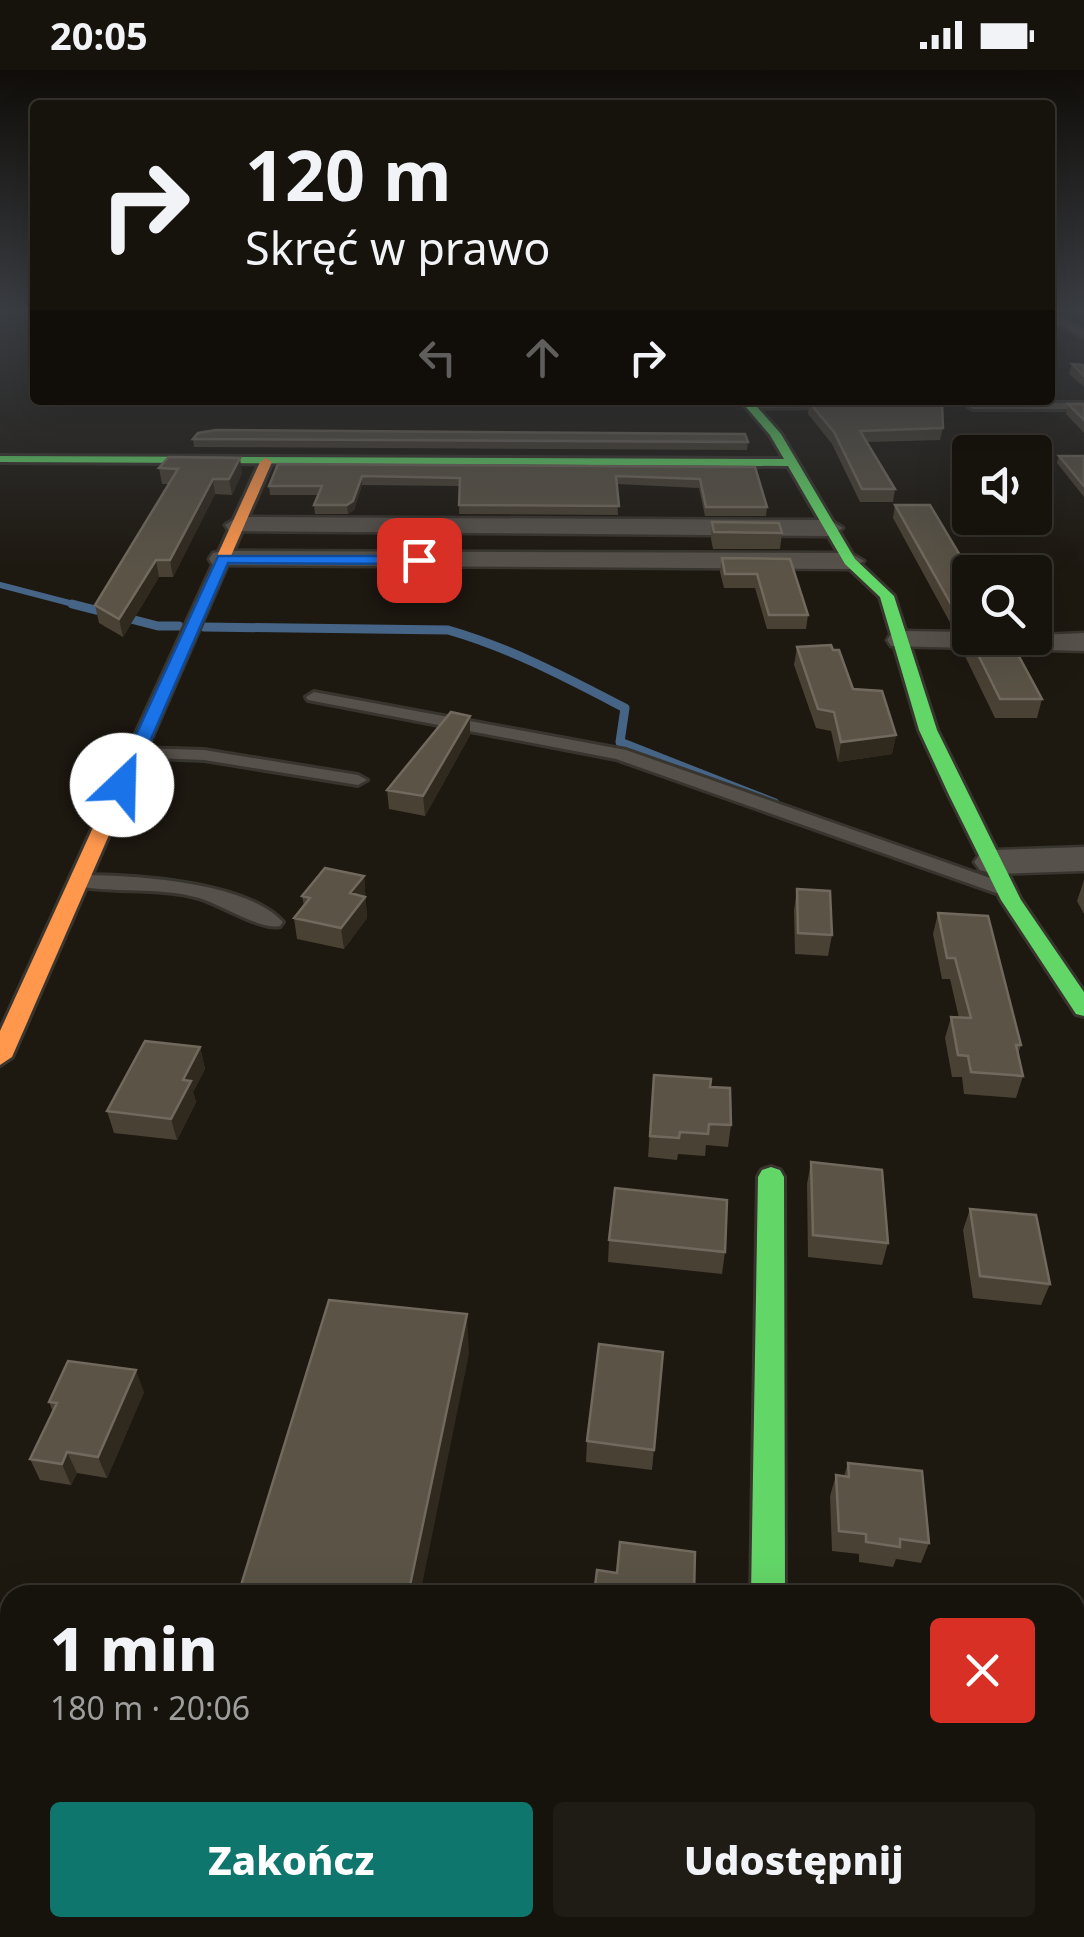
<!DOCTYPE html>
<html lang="pl">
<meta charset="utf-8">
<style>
:root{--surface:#16120c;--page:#1f1b15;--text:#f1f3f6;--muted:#9e9e9d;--line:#35322d;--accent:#0f766e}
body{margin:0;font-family:"Noto Sans",sans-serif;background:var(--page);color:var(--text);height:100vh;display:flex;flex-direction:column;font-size:38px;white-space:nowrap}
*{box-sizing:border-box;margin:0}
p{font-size:32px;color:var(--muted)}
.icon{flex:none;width:55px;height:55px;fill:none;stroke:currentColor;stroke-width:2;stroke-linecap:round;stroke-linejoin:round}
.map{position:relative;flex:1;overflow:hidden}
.panel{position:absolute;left:0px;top:1515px;width:1085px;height:352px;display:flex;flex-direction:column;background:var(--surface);border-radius:30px 30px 0 0;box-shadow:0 10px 40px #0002,0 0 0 2px var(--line)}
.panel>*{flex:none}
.guide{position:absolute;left:30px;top:30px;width:1025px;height:305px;border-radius:10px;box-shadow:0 10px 40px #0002,0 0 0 2px var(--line);background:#16120c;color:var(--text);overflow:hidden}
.controls{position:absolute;left:952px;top:365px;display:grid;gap:20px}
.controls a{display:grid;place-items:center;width:100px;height:100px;border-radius:10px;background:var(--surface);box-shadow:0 10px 40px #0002,0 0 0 2px var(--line);font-size:50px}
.pin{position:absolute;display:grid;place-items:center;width:85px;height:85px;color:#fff;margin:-42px;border-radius:20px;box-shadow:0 5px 15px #0006}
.me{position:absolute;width:110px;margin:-55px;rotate:24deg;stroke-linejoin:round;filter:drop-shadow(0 0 8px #0008)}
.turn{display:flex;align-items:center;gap:35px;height:210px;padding:0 50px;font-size:45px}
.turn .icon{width:130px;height:130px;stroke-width:2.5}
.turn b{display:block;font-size:70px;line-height:85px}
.lanes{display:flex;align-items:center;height:95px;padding:0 50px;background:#0003;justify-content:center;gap:50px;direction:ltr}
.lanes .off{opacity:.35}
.round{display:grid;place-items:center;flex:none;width:105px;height:105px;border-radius:10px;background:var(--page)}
.summary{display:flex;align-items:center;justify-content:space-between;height:170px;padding:0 50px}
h1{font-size:60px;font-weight:800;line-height:75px}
.action{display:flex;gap:20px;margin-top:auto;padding:20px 50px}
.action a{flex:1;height:115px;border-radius:10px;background:var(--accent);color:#fff;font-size:40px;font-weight:800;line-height:115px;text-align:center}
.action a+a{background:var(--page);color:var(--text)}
.status{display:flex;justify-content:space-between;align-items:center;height:70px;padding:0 50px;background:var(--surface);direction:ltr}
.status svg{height:28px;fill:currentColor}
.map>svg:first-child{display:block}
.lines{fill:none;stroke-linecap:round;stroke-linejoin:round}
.stream-far1{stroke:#456486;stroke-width:6}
.stream{stroke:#456486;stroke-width:9}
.lane-casing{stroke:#38342e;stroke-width:6}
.street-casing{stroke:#38342e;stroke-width:5}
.fast-casing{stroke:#38342e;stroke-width:6}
.slow-casing{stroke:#38342e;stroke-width:6}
.lane{fill:#56514a;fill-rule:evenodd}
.street{fill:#56514a;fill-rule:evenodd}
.fast{fill:#63d668;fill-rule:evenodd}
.slow{fill:#ff974d;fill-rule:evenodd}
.wall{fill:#494134}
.shaded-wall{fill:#30291e}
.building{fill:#5a5346;stroke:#71695d;stroke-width:2.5}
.route{fill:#1a73e8;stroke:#114b97;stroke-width:2.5}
</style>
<div class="status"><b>20:05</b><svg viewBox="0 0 49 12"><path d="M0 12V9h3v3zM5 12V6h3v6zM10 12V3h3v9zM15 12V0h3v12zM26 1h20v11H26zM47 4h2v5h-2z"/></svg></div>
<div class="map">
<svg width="1084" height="1867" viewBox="0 0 1084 1867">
<rect width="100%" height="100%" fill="#1d1810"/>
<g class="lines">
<path class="stream-far1" d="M0 515 81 536"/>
<path class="stream" d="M72 534 158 556H179
M204 557 448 560C511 578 567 608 625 638L620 672 775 733"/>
<defs>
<path id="lane" d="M1050 243 1084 260V267L1050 250Z
M840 332 844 337 749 338 744 335 749 332Z
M1084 333V339H973L968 336 973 333Z
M314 622 626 680 1010 815 1013 819 1010 823H996L616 689 308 630 306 627Z
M136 678 204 680 358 705 367 710 358 715 204 690 130 687 127 683Z
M79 805C132 805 245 811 283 852L280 856C262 861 220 834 199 828 156 816 112 824 72 815L69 811 72 807Z"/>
<path id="street" d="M238 447 830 450 843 458 830 466 229 461 225 455Z
M223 481 850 483 864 491 850 499 213 495 209 489 213 483Z
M902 561 970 562V568L1084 563V581L891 576 887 570 891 564Z
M1084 777V801L994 804 980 800 974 792 980 784 994 780Z
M724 1858H806V1867H724Z"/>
<path id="fast" d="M740 330H751L781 364 855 489 894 526 937 660 1021 830 1084 922V946L1076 944 1001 830 949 725 919 660 880 527 845 494 788 396 0 392V386L784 389 770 365Z
M771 1097 780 1100 784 1107 785 1525H751L758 1107 762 1100Z"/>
<path id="slow" d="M266 388 272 392 12 987 0 995V961L260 392Z"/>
</defs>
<use href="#lane" class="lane-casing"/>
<use href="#street" class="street-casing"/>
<use href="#fast" class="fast-casing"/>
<use href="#slow" class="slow-casing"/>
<use href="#lane" class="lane"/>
<use href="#street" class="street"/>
<use href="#fast" class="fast"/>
<use href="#slow" class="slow"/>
</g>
<path class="wall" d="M1072 294 1084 295V317L1069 304Z
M809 332 943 358 940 370 867 372 895 419 893 432H860L832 374 808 344Z
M1068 334H1084V363L1066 344Z
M193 369 748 372 747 380 194 377Z
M1059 386H1084V427L1057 393Z
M278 394 755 397 767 437 766 446H705L699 418 617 414 618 445 459 444 460 416 362 415 354 440 348 444H315L314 435 318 425H270L269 416Z
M159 398 242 403 232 425 215 424 173 507H159L123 567 99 553 95 535 169 414H162Z
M895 435 970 502V558H953L893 448Z
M712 452 782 463 780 479H713L711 469Z
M722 488 790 489 808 545 806 559H767L755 518H724L720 502Z
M968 564 1042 629 1037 648H995L963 582Z
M797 577 853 619 896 665 892 684 838 692 831 661 816 658 794 595Z
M470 646V665L425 746 389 739 387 720Z
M364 806 367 848 344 879 297 869 294 848 304 836 302 826Z
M1084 810V844L1077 831Z
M797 819 832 865 828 886 795 884 794 840Z
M938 843 1021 975 1018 984 1023 1006 1016 1028 964 1024 962 1007H952L945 968 951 947 959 948 950 909H942L933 864Z
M200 977 205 999 193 1022 196 1032 177 1070 114 1063 107 1041Z
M654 1005 710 1017 731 1055 728 1077 706 1075 705 1086 678 1084 677 1090 648 1087Z
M811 1092 888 1173 882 1195 808 1187 807 1114Z
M970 1139 1050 1214 1041 1235 973 1228 963 1160Z
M609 1170 725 1182 722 1204 608 1192Z
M663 1282 652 1400 586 1392 587 1371Z
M144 1322 107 1408 77 1403 71 1415 40 1410 30 1389 53 1342 49 1332Z
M848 1393 929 1473 921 1493 896 1489 893 1497 859 1492V1484L832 1481 830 1426 836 1405 844 1406Z"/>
<path class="shaded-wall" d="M240 388 242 403 232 425 229 409Z
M362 406V415L354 440 348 444 347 435Z
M213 409 215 424 173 507 170 490Z
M156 490 159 507 123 567 119 549Z
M470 646V665L425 746 423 726Z
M896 665 892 684 838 692 841 672Z
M364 806 367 848 344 879 341 858 350 823Z
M200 977 205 999 193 1022 196 1032 177 1070 171 1049 183 1010Z
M467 1244 469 1284 420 1525H408Z
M136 1300 144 1322 107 1408 98 1387Z
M67 1382 77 1403 71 1415 62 1394Z"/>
<path class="building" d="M1072 294 1084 295V306Z
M809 332 942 333 943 358 860 361 895 419H862L834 362Z
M1068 334H1084V350Z
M216 360 745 364 748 372 193 369 198 363Z
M1059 386H1084V416Z
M169 387 240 388 229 409H213L170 490H156L119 549 95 535 178 399 159 398Z
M278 394 755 397 767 437H706L700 409 616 406 619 436 459 435 460 408 362 406 353 431 347 435H314L322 416H269Z
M895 435H930L970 502V543H956Z
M712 452 779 453 782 463 714 462Z
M722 488 790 489 808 545H769L757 504H725Z
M968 564H970V568H1009L1042 629H1000Z
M831 575 833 580H839L853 619 882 621 896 665 841 672 834 642 818 639 797 577Z
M451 642 470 646 423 726 387 720Z
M325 798 364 806 350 823 365 827 341 858 294 848 310 828 302 826Z
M797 819 830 821 832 865 798 863Z
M938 843 988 846 1021 975H1016L1023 1006 971 1002 968 986 958 985 951 947 971 948 955 888H947Z
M145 971 200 977 183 1010 191 1011 171 1049 107 1041Z
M654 1005 711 1009 710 1017 730 1018 731 1055 709 1054 708 1064 680 1062 679 1068 650 1066Z
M811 1092 882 1100 888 1173 813 1165Z
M615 1118 727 1130 725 1182 609 1170Z
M970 1139 1036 1145 1050 1214 980 1206Z
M329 1230 467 1244 408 1525H238Z
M599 1274 663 1282 654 1380 587 1371Z
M68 1291 136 1300 98 1387 67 1382 62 1394 30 1389 57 1333 49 1332Z
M848 1393 922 1401 929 1473 900 1469V1477L866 1472V1464L839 1461 836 1405 849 1407Z
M620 1472 695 1482 694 1525H594L597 1500 617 1503Z"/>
<linearGradient id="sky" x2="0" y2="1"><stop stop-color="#100d09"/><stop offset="0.48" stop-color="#3a3d42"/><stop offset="1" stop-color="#3a3d42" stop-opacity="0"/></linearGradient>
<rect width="1084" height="500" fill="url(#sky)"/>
<path class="route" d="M218 486H419L426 490 419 494 228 493 131 715 128 719H115L113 715Z"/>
</svg>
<div class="controls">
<a><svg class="icon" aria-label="sound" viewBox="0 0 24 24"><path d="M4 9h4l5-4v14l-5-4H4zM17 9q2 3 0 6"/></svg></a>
<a><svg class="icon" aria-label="search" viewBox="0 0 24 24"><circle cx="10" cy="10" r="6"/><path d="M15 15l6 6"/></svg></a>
</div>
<div class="pin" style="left:419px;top:490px;background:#d93025"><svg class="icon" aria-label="arrive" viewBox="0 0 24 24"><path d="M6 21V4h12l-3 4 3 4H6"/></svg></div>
<svg class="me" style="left:122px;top:715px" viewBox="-20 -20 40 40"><circle r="19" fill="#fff"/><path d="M0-13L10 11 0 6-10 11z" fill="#1a73e8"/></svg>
<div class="guide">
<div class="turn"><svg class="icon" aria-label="right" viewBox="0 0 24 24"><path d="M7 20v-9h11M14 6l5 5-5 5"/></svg><div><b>120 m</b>Skręć w prawo</div></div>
<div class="lanes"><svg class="icon off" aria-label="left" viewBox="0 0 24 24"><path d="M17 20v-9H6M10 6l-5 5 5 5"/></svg><svg class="icon off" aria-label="ahead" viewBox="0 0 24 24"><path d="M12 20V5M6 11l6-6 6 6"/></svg><svg class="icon" aria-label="right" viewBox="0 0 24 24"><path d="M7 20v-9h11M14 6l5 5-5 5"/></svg></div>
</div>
<section class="panel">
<div class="summary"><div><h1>1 min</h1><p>180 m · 20:06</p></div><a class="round" style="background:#d93025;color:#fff"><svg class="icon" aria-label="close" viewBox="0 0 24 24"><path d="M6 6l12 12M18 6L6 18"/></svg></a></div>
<div class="action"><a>Zakończ</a><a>Udostępnij</a></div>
</section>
</div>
